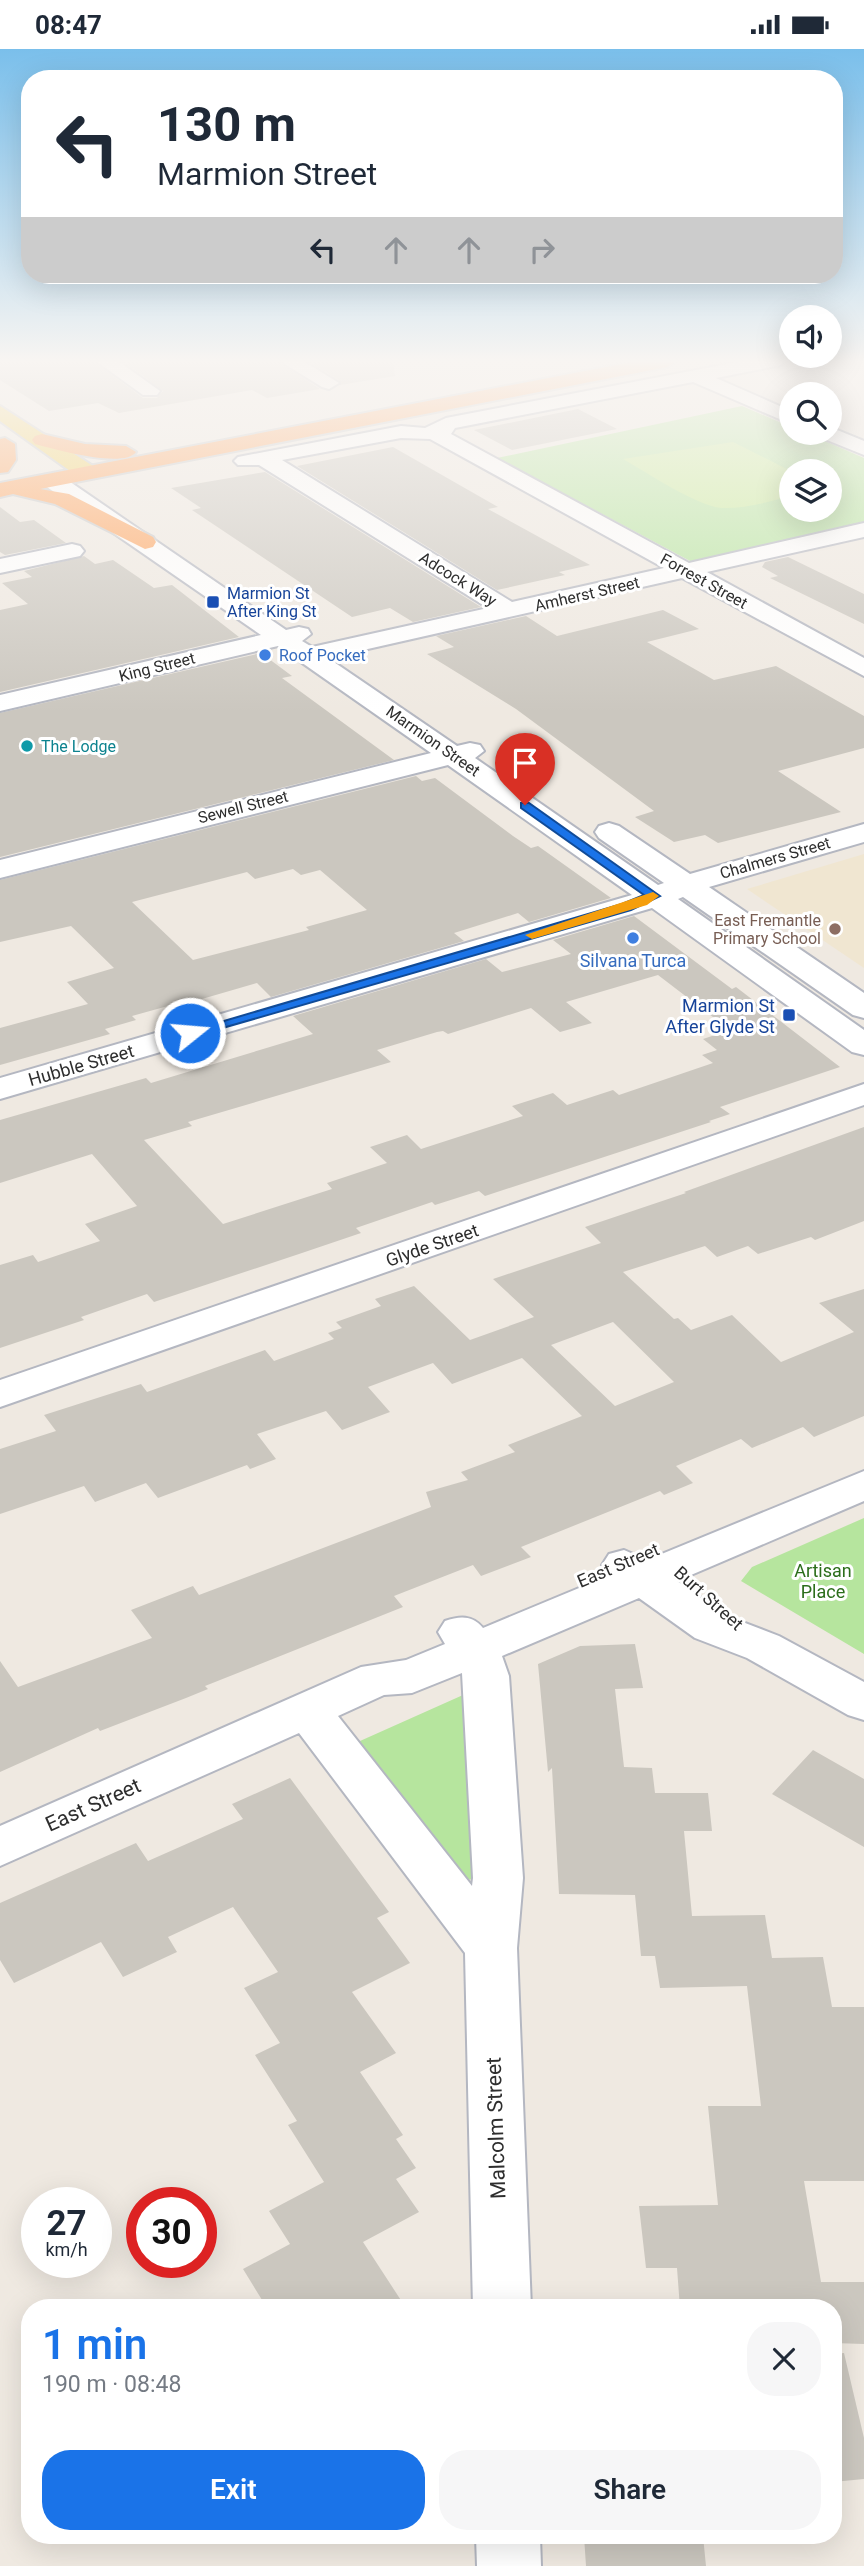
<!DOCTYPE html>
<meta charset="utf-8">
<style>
:root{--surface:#fff;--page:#f6f6f7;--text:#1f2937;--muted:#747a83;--accent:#1a73e8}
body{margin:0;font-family:Roboto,sans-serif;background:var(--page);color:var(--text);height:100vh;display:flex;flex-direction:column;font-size:26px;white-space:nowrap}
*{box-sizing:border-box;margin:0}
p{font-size:23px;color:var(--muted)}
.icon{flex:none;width:38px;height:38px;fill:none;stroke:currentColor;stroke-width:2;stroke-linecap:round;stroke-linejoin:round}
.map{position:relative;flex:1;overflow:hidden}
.drawer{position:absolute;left:21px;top:2250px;width:821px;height:245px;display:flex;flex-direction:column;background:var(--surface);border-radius:28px;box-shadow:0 7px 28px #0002}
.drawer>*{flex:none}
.hud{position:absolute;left:21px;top:21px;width:822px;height:214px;border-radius:28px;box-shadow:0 7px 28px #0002;background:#fff;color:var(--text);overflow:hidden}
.fabs{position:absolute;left:779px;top:256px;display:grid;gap:14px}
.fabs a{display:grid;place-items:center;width:63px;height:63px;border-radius:50%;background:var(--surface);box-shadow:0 7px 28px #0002;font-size:35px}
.speed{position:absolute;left:21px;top:2138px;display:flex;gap:14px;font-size:35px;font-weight:700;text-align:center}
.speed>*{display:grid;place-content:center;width:91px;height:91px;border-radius:50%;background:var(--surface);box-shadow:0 7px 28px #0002;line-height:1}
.speed small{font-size:18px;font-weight:400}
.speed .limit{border:10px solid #d22;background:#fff;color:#111}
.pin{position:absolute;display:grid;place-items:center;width:60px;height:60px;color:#fff;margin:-72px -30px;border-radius:50% 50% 50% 0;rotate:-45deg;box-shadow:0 0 7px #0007}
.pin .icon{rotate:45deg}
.me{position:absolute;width:77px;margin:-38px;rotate:73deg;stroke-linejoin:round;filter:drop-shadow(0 0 5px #0008)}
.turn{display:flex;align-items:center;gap:24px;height:147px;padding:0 21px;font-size:32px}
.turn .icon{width:91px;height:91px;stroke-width:2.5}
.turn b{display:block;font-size:49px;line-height:60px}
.lanes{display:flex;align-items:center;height:66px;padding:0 21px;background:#0003;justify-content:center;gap:35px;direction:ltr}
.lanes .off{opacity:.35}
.round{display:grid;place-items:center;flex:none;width:74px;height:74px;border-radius:28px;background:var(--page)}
.head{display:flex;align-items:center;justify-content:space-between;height:119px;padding:0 21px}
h1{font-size:42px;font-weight:600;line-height:52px;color:var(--accent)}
.cta{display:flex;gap:14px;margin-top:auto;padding:14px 21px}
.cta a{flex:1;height:80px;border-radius:28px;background:var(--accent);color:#fff;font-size:28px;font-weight:600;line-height:80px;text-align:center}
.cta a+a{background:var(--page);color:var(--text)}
.status{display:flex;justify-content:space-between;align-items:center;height:49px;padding:0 35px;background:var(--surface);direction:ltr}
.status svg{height:19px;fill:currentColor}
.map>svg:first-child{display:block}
.education{fill:#f0e6d1}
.green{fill:#b6e59e;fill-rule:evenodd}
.pitch{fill:#c9ec9a}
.building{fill:#cbc7bf;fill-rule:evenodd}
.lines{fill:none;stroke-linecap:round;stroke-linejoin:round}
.minor-casing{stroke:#b4b7c1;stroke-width:4}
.major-casing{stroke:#c9c9c9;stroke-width:4}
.highway-casing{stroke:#c9c9c9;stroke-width:4}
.minor{fill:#fff;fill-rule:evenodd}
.major{fill:#f2d163;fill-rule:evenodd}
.highway{fill:#ffa35c;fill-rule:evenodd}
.route{fill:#1a73e8;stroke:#114b97;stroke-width:2}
.slow{fill:#f59e0b}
.transit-dot{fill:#1a4fb4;stroke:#fff;stroke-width:2.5}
.shop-dot{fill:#3f7fe0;stroke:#fff;stroke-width:2.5}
.culture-dot{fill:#0f9aa8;stroke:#fff;stroke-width:2.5}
.education-dot{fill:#8d6e63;stroke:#fff;stroke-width:2.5}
.labels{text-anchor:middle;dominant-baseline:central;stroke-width:6;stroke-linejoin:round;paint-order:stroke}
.far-street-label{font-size:16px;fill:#2e2e2e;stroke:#fff}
.far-transit-label{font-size:16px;fill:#164399;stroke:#fff;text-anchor:start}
.far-shop-label{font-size:16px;fill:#366cbe;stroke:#fff;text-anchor:start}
.far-culture-label{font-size:16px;fill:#0d838f;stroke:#fff;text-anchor:start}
.far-education-label{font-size:16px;fill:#785e54;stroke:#fff;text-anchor:end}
.shop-label{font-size:18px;fill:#366cbe;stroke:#fff}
.transit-label{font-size:18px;fill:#164399;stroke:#fff;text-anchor:end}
.street-label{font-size:18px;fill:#2e2e2e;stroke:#fff}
.park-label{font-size:18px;fill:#2c6e1b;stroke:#fff}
.near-street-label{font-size:21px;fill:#2e2e2e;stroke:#fff}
</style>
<div class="status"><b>08:47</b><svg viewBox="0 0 49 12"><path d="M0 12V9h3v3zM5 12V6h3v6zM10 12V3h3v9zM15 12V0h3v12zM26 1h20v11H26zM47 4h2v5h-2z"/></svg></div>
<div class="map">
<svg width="864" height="2517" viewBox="0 0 864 2517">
<rect width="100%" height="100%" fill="#efe9e1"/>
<path class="education" d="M864 805V919L747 840Z"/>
<path class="green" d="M742 357 791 378V383H804L864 409V473L692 513 497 409ZM791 422H830V460H791Z
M864 1469V1605L741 1532 752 1518Z
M463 1646 471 1647 476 1829 464 1832 357 1700 360 1692Z"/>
<path class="pitch" d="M733 393 791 422V446C771 453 743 460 721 459 697 457 646 423 623 410Z"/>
<path class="building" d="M0 312H93L143 349H157L163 342 123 312H277L320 340 267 349 252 341 119 364 98 354 49 362 0 331Z
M308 312H393L395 327 340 336V332Z
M578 360 617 380 512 401 474 381Z
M393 398 498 458 488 460 590 516 559 523 565 526 497 541 297 417Z
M265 423 481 558 413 573 390 559 352 568 192 461 201 459 171 439Z
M0 458 20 473 34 471 66 494 5 506 0 503Z
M84 507 95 515 113 511 154 539 172 536 239 588 0 643V561L28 555 2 534 32 528 24 522Z
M788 508 864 545V575L770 529 778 527 762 518 765 513Z
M663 561 699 580 647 593 714 631 776 617 864 667V699L778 722 841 763 718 794 705 786 674 793 635 768 654 762 516 660 427 605 454 598 436 587 526 567 557 587Z
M261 604 292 627 282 629 394 711 0 808V664Z
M416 727 422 732 435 729 513 787 531 799 538 797 611 849 529 873 518 864 454 884 464 892 271 948 257 934 195 952 193 950 132 967 136 971 105 980 110 985 0 1016V979L88 955 67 933 114 919 71 877 0 893V831ZM293 820 301 826 320 821 367 861 306 878 309 881 193 911 132 853 247 823 255 830Z
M634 867 732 940 736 938 840 1018 720 1058 730 1065 709 1072 711 1073 485 1147 479 1142 435 1156 432 1153 356 1179 361 1184 299 1205 154 1253 147 1245 81 1268 84 1271 0 1299V1216L33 1206 38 1213 100 1192 85 1175 137 1157 92 1105 0 1134V1071L146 1029 151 1034 313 985 293 967 486 910 502 923 571 905 553 891ZM658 926 726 978 710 983 715 986 703 990 717 1001 702 1006 713 1014 619 1046 613 1041 567 1056 553 1044 512 1057 523 1067 421 1100 407 1086 370 1098 387 1114 327 1134 332 1140 223 1175 144 1091 192 1077 188 1073 391 1013 377 1001 437 983 443 982 448 985 531 959 560 983 592 974 566 953Z
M864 1078V1172L815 1191 811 1188 758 1205 748 1197 717 1208 705 1197 623 1223 674 1270 678 1269 691 1281 732 1266 781 1313 854 1283 819 1254 864 1240V1367L814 1388 803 1378 752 1399 741 1390 676 1417 693 1434 664 1446 660 1442 521 1498 531 1508 481 1527 473 1516 394 1547 403 1558 205 1637 208 1640 186 1649 100 1682 98 1679 0 1723V1612L18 1638 152 1589 131 1561 193 1537 199 1546 431 1458 426 1443 468 1431 461 1423 515 1403 508 1396 582 1367 522 1309 452 1335 433 1314 368 1338 390 1363 342 1381 326 1362 257 1385 276 1410 250 1420 247 1416 158 1449 146 1434 95 1453 84 1437 0 1465V1400L56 1382 44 1366 141 1335 147 1343 265 1301 274 1312 334 1290 328 1284 342 1279 336 1273 381 1257 375 1250 414 1237 470 1291 534 1268 493 1230 601 1194 585 1178 686 1144 684 1143ZM613 1273 674 1333 615 1357 551 1296Z
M635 1595 643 1639 615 1640 624 1718 652 1719 655 1744H708L712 1782H684L692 1867 765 1866 772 1909 823 1908 832 1958H864V2132H804L821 2233H864V2295L833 2294V2259H680L677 2219H646L639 2157 718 2156 708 2057H761L747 1937 660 1939 655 1907H641L635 1846 559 1845 552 1719 548 1723 538 1615 580 1597Z
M813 1701 864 1730V1798L772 1745Z
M290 1729 389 1863 377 1869 410 1914 352 1943 396 2004 360 2023 403 2086 396 2090 416 2119 396 2130 419 2163 363 2193 406 2259H267L243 2220 290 2195 269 2162 324 2133 288 2076 297 2072 255 2006 280 1994 244 1939 278 1923 233 1858 168 1888 177 1903 123 1928 101 1893 14 1934 0 1911V1854L136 1794 148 1812 243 1770 232 1755Z
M844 2304 864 2389V2430L833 2433V2305Z
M584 2487H703L706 2517H586Z"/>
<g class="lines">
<defs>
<path id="minor" d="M96 312H118L160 342 157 346H143Z
M280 312H303L339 334 329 340 322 338Z
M743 312H783L781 316 716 329 791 362V375L693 333 455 379 451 385 689 514 864 474V488L707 523 864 609V627L682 529 328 609 457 697 470 694 480 696 484 702 475 709 658 836 664 834 599 789 595 783 599 777 609 774 619 777 690 825 864 775V793L709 838 864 944V969L853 966 683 848 678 850 864 981V1006L852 1003 652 859 0 1050V1029L632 846 448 716 0 829V811L431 704 278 597 0 662V646L261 586 44 436 41 431 44 426H60L286 581 299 578 308 580 311 585 302 592 312 598 488 559 259 416H238L234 412 238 408 401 377 425 379 446 369ZM401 389 430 390 664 519 512 553 282 411Z
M830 378 864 392V406L817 387 814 383H830Z
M72 495 80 497 84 502 80 507 0 524V510Z
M864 1035V1056L0 1358V1331Z
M864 1422V1452L677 1532 727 1567 779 1587 864 1633V1671L848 1666 747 1609 695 1589 639 1549 502 1607 509 1627 523 1829 517 1899 531 2259H473L465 1904 299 1684 0 1817V1777L361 1618 406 1611 445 1595 438 1583 445 1572C460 1567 472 1566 483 1579L608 1527 602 1516 609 1505 624 1501 647 1511ZM462 1624 473 1829 472 1837 338 1667 384 1646 412 1644Z
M476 2487H540L541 2517H477Z"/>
<path id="major" d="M0 357 96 419 99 424 96 429H80L0 372Z"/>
<path id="highway" d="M637 312H676L667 318 40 440 69 445 153 488 156 493 153 498 145 500 55 455 13 445 0 448V434Z
M42 385 85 395 126 397 136 403C124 420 54 400 35 395L32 391 35 387Z
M5 389 15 395 16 411 8 423 0 424V390Z"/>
</defs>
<use href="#minor" class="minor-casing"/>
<use href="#major" class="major-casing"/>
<use href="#highway" class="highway-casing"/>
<use href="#minor" class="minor"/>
<use href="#major" class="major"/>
<use href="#highway" class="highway"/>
</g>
<linearGradient id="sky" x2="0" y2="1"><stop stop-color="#7abfeb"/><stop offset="0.47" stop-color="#f8f5f2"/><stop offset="1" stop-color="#f8f5f2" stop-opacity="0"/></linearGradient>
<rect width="864" height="664" fill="url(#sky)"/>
<path class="route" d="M521 754H529L660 847 631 861 195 987 183 984 622 855 644 846 521 759Z"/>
<path class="slow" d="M653 843 659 847 647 856 532 890 525 886Z"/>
<g class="transit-dot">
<rect x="206" y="546" width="14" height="14" rx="3.5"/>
<rect x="782" y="959" width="14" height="14" rx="3.5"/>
</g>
<g class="shop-dot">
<circle cx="265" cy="606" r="7"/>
<circle cx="633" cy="889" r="7"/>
</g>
<circle class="culture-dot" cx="27" cy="697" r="7"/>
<circle class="education-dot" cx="835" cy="880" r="7"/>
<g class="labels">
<g class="far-street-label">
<text transform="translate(458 530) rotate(32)">Adcock Way</text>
<text transform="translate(704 532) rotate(29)">Forrest Street</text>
<text transform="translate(587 545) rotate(-13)">Amherst Street</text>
<text transform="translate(157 618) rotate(-14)">King Street</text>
<text transform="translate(433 692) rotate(35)">Marmion Street</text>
<text transform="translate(243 758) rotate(-14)">Sewell Street</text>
<text transform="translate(775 809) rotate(-16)">Chalmers Street</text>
</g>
<g class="far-transit-label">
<text x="227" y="544">Marmion St<tspan x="227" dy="18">After King St</tspan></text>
</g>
<g class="far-shop-label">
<text x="279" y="606">Roof Pocket</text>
</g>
<g class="far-culture-label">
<text x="41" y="697">The Lodge</text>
</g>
<g class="far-education-label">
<text x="821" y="871">East Fremantle<tspan x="821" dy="18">Primary School</tspan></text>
</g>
<g class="shop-label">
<text x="633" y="911">Silvana Turca</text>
</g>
<g class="transit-label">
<text x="775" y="956">Marmion St<tspan x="775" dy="21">After Glyde St</tspan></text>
</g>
<g class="street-label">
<text transform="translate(81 1016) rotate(-16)">Hubble Street</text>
<text transform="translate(432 1196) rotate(-19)">Glyde Street</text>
<text transform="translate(618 1516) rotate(-23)">East Street</text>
<text transform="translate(709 1549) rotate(42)">Burt Street</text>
</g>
<g class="park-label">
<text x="823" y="1521">Artisan<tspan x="823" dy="21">Place</tspan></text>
</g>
<g class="near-street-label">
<text transform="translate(93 1756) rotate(-24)">East Street</text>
<text transform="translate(496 2079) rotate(-92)">Malcolm Street</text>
</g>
</g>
</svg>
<div class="fabs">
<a><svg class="icon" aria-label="sound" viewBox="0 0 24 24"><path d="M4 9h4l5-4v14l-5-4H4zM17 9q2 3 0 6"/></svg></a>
<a><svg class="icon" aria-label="search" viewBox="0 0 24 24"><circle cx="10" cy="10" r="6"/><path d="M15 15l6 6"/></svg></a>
<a><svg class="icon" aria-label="layers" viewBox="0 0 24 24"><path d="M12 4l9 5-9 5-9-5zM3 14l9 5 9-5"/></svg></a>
</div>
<div class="speed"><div>27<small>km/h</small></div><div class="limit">30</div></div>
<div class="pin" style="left:525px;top:756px;background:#d93025"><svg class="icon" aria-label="arrive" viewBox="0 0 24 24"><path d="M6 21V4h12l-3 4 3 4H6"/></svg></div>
<svg class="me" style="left:190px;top:984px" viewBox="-20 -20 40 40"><circle r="17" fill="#1a73e8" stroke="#fff" stroke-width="3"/><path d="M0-11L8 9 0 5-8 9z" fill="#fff"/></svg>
<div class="hud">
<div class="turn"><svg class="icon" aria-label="left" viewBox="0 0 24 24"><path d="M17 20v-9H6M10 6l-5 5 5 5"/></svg><div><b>130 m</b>Marmion Street</div></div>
<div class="lanes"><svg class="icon" aria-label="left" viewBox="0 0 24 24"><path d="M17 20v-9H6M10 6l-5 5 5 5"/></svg><svg class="icon off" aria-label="ahead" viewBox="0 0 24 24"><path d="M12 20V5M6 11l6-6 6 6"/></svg><svg class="icon off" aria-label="ahead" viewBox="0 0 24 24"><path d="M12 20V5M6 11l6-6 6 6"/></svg><svg class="icon off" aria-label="right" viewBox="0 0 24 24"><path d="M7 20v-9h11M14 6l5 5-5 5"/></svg></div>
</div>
<section class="drawer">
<div class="head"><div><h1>1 min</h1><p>190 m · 08:48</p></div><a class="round"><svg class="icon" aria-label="close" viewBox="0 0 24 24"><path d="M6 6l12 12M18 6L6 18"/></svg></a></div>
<div class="cta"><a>Exit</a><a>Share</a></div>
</section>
</div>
